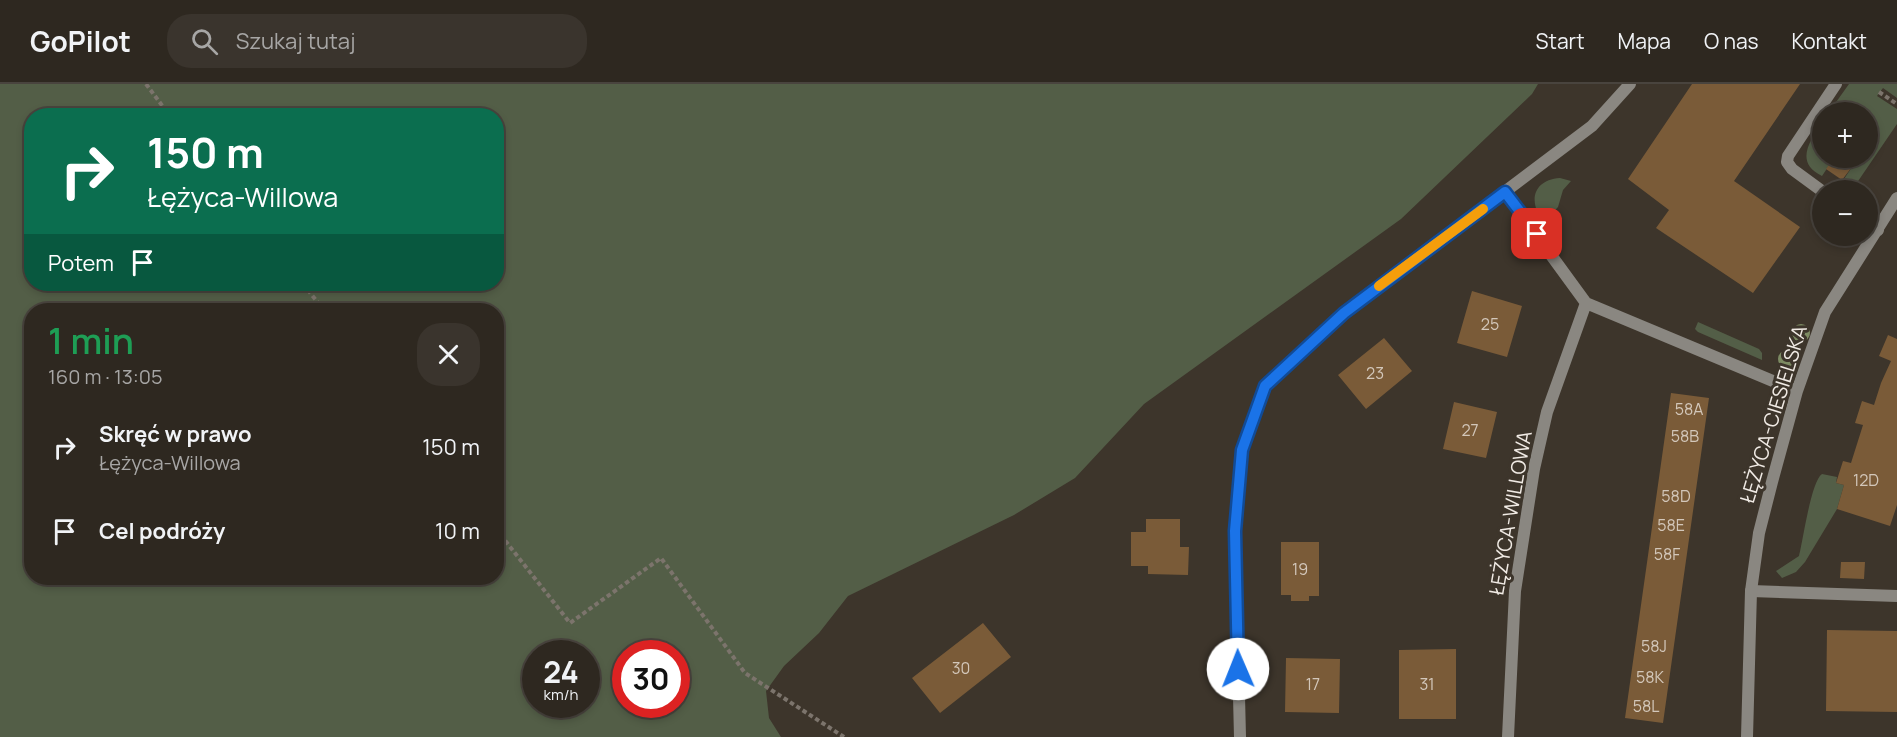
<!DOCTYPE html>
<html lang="pl">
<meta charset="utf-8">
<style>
:root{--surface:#2e2820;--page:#3a342d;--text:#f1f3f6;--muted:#a7a6a5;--line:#49443e}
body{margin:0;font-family:Manrope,sans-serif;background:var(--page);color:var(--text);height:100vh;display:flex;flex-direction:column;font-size:22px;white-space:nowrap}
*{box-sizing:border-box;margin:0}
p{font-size:20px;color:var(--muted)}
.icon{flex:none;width:33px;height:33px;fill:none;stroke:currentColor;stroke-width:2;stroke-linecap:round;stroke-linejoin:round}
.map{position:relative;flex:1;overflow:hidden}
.panel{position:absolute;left:24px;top:219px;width:480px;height:282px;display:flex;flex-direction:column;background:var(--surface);border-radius:24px;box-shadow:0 3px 9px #0003,0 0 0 2px var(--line)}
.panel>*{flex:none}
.top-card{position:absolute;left:24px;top:24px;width:480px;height:183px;border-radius:24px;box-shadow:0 3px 9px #0003,0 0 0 2px var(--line);background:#0b6e4f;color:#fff;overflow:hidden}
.buttons{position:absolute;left:1812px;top:18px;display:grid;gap:12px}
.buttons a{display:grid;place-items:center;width:66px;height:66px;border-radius:50%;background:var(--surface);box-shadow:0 3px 9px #0003,0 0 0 2px var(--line);font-size:30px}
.speed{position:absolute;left:522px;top:556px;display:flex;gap:12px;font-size:30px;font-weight:700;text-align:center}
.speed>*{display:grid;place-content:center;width:78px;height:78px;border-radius:50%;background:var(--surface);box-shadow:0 3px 9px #0003,0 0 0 2px var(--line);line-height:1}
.speed small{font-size:15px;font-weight:400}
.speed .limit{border:9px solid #d22;background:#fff;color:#111}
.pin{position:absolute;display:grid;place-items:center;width:51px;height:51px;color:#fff;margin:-26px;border-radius:12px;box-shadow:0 3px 9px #0006}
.me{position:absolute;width:66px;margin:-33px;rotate:359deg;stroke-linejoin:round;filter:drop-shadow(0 0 4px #0008)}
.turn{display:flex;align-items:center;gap:21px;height:126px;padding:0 24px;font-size:27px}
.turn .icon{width:78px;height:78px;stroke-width:2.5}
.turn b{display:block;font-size:42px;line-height:51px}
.then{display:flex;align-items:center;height:57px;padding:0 24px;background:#0003;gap:12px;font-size:22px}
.round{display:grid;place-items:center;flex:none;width:63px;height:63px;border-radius:24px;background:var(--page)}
.head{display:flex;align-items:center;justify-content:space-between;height:102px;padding:0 24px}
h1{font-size:36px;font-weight:600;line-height:45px;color:#1e9e55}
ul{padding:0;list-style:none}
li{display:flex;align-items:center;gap:18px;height:84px;padding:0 24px}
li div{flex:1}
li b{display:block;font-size:22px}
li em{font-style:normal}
header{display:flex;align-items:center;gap:36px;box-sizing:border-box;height:84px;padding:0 30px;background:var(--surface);border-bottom:2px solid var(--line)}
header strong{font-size:28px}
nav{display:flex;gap:33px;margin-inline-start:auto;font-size:21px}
.search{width:420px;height:54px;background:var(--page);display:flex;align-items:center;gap:15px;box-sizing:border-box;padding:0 21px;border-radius:24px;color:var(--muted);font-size:22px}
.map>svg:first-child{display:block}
.green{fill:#535e47;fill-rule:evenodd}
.building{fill:#7a5b38}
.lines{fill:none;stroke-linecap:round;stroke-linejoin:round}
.path{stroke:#7c746c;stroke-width:4;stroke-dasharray:4.5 3;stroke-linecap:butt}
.lane{stroke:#8a8781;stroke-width:12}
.street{stroke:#8a8781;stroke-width:12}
.tree{fill:#7d8b63}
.route-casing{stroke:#114b97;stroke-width:15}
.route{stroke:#1a73e8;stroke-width:10}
.slow{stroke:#f59e0b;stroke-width:10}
.labels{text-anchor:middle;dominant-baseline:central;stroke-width:6;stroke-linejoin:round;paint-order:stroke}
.number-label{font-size:16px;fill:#d3c7ba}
.street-label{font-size:20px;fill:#f1ebe5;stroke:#3d352b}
</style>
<header>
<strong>GoPilot</strong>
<div class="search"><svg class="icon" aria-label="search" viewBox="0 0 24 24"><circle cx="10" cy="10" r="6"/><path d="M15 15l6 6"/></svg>Szukaj tutaj</div>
<nav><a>Start</a><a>Mapa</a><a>O nas</a><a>Kontakt</a></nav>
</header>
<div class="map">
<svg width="1897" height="653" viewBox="0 0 1897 653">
<rect width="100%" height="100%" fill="#3d352b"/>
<path class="green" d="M0 0H1538L1532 10 1401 135 1144 320 1075 394 1014 431 848 512 819 549 784 582 766 607 769 634 781 653H0ZM32 32H496V200H32ZM32 226H496V494H32ZM536 570H586V621H536ZM626 570H676V621H626Z
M1849 0H1897V14L1883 4 1877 12 1897 25V40L1852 106H1842L1838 104 1852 83 1839 74H1868V28H1829Z
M1822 39V74H1834L1822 92C1794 79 1810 56 1822 39Z
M1560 94 1571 97 1563 106 1558 123 1544 138C1528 119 1532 96 1560 94Z
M1698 238 1759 265 1762 269V276L1698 248 1695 245Z
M1822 390 1837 393 1836 399 1844 401 1837 425 1805 478 1796 488 1782 494 1776 487 1799 472C1803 457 1811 397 1822 390Z"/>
<path class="building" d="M1692 0H1800L1734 97 1800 143 1753 209 1656 144 1669 126 1628 95Z
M1834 74H1839L1852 83 1842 96 1826 85Z
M1472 207 1522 222 1507 273 1457 259Z
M1888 251 1897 255V421L1890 442 1837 425 1844 401 1836 399 1843 377 1851 379 1863 341 1855 339 1862 317 1874 321 1881 299 1891 277 1879 272Z
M1384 254 1412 287 1366 325 1338 291Z
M1671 309 1709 314 1663 639 1625 634Z
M1454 318 1497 328 1486 374 1443 365Z
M1146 435H1180V463H1189L1188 491 1148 490V482H1131V448H1146Z
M1281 458H1319V512H1309V517H1291V511H1281Z
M1841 478H1865L1864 495 1840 494Z
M983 539 1011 573 940 629 912 594Z
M1827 546 1897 547V628L1826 627Z
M1456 565V635H1399V566Z
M1286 574 1340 575 1339 629 1285 628Z"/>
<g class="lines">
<path class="path" d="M146 0 170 32
M1879 8 1897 20
M303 200 324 226
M496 445 570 539 661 474 745 589 844 653"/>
<path class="lane" d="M1822 107 1792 85 1787 78 1788 72 1836 0
M1868 139 1878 146
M1751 507 1897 512"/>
<path class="street" d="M1505 108 1586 219 1797 307
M1240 653 1235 447 1242 366 1265 302 1344 229 1592 42 1630 0
M1508 653 1515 507 1534 385 1547 328 1586 219
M1747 653 1751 507 1759 449 1772 398 1797 307 1825 228 1897 114"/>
</g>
<g class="tree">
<circle cx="1801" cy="249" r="9"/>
<circle cx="1787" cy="275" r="9"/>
</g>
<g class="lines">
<defs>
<path id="route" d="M1238 585 1235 447 1242 366 1265 302 1344 229 1505 108 1537 150"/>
</defs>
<use href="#route" class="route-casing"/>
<use href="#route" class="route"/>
<path class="slow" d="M1379 202 1483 125"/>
</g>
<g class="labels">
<g class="number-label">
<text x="1490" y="240">25</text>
<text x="1375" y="289">23</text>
<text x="1689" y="325">58A</text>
<text x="1470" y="346">27</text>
<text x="1685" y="352">58B</text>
<text x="1866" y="396">12D</text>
<text x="1676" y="412">58D</text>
<text x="1671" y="441">58E</text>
<text x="1667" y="470">58F</text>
<text x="1300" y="485">19</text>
<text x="1654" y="562">58J</text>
<text x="961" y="584">30</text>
<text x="1650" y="593">58K</text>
<text x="1313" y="600">17</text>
<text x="1427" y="600">31</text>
<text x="1646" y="622">58L</text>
</g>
<g class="street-label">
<text transform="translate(1773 330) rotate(-73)">ŁĘŻYCA-CIESIELSKA</text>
<text transform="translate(1510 429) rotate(-80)">ŁĘŻYCA-WILLOWA</text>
</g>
</g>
</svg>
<div class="buttons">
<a>+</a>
<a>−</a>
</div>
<div class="speed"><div>24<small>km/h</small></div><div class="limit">30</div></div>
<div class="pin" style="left:1537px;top:150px;background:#d93025"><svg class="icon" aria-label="arrive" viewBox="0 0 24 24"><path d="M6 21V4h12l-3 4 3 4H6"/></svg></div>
<svg class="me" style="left:1238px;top:585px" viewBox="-20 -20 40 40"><circle r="19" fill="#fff"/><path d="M0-13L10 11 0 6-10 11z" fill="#1a73e8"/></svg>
<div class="top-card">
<div class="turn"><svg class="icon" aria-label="right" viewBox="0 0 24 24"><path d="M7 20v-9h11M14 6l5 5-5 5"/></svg><div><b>150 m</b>Łężyca-Willowa</div></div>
<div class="then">Potem<svg class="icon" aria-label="arrive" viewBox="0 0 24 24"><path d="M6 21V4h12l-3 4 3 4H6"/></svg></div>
</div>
<section class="panel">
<div class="head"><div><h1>1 min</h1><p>160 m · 13:05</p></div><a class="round"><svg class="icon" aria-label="close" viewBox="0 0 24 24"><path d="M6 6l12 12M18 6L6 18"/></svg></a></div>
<ul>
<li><svg class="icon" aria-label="right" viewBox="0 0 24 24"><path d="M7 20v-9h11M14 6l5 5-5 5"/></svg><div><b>Skręć w prawo</b><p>Łężyca-Willowa</p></div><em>150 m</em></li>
<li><svg class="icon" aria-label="arrive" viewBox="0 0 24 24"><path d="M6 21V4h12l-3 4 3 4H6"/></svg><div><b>Cel podróży</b></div><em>10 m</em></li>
</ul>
</section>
</div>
